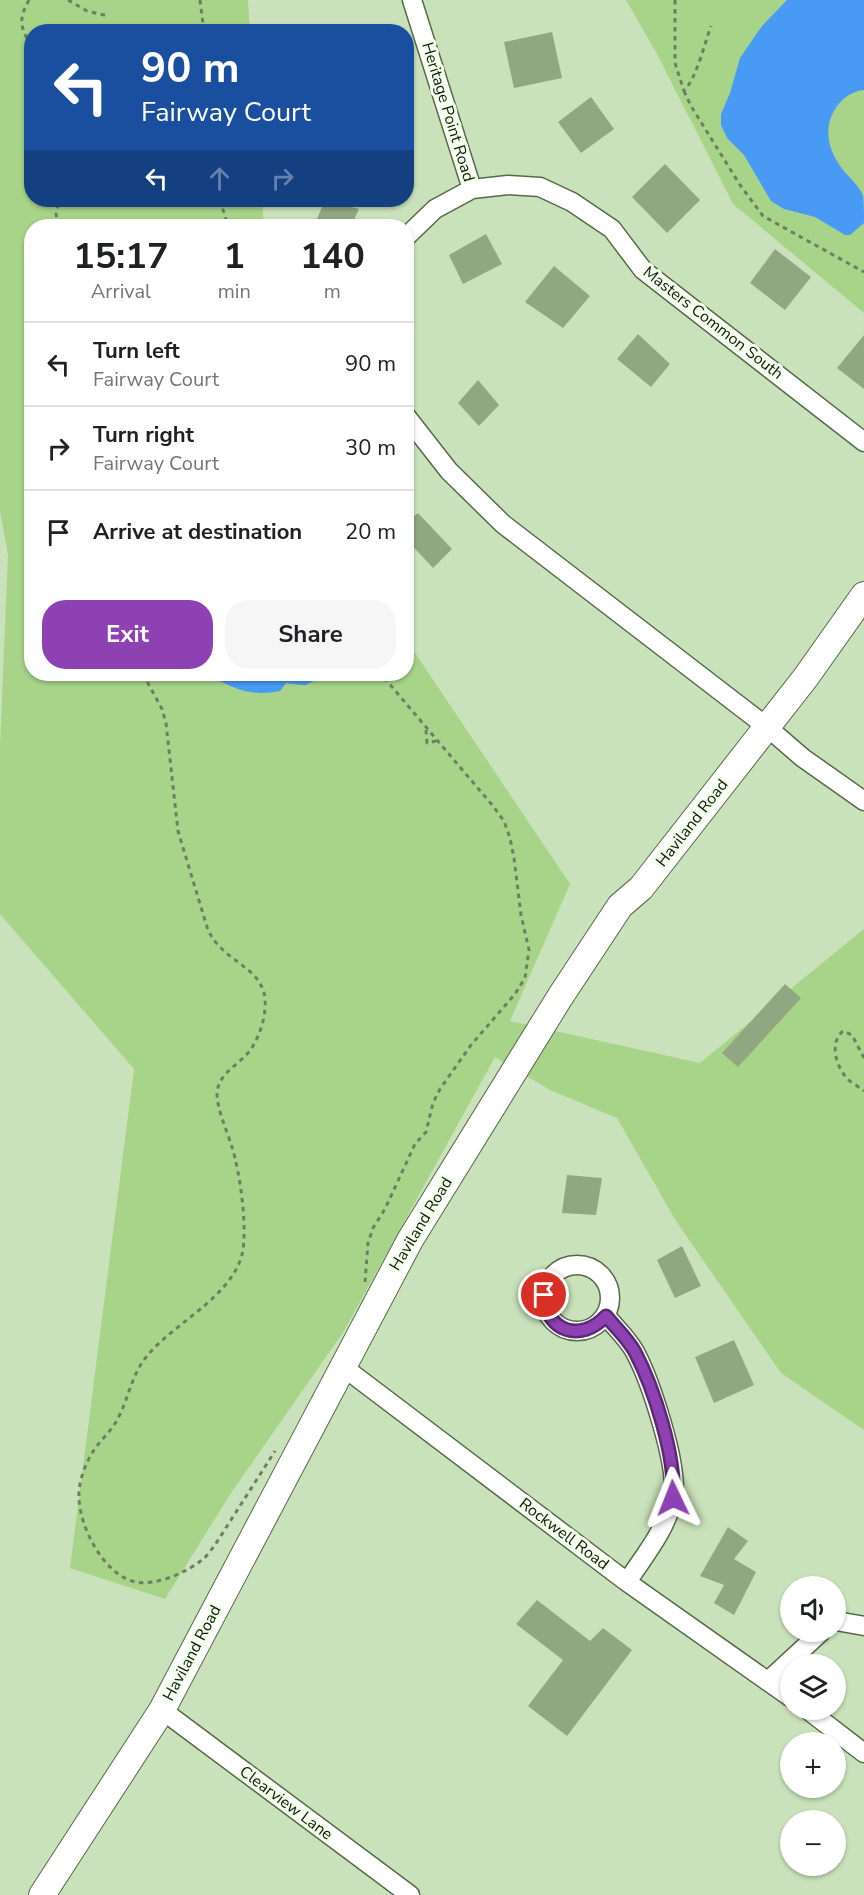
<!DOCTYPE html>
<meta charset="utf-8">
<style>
:root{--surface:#fff;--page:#f6f6f6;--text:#202124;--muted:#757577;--line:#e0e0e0;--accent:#8e41b2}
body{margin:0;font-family:"Nunito Sans",sans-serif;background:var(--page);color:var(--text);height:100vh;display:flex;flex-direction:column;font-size:22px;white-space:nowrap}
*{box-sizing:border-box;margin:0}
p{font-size:20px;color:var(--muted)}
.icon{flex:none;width:33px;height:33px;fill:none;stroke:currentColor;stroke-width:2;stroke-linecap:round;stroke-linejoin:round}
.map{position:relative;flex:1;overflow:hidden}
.details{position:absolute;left:24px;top:219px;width:390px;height:462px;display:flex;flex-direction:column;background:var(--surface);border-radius:24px;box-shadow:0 2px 4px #0004}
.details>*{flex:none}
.top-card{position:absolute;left:24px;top:24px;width:390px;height:183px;border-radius:24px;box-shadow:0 2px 4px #0004;background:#1a4fa0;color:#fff;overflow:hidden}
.controls{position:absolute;left:780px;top:1576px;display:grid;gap:12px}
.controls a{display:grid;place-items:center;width:66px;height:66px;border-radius:50%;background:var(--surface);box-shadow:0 2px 4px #0004;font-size:30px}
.pin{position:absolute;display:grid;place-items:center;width:51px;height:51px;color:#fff;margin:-26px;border:3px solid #fff;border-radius:50%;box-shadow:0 2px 6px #0007}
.me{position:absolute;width:66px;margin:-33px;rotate:358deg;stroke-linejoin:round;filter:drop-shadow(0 0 4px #0008)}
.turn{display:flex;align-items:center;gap:21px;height:126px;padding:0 18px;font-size:27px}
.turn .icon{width:78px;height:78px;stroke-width:2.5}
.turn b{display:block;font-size:42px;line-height:51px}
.lanes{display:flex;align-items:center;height:57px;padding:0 18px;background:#0003;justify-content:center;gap:30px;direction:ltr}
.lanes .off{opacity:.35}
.eta{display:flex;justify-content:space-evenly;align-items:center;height:102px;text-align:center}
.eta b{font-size:36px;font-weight:700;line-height:42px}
.button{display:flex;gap:12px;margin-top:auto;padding:12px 18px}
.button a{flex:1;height:69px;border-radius:24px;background:var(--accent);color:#fff;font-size:24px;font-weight:700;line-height:69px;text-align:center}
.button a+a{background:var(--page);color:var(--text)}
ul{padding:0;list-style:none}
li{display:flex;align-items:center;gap:18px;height:84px;padding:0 18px;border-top:2px solid var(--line)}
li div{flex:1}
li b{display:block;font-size:22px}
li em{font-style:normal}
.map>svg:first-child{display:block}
.green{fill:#a7d488}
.water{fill:#489af5}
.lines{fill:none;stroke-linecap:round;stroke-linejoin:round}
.stream{stroke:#489af5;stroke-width:4.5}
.building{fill:#90a782}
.street-casing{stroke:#566a48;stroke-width:21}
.secondary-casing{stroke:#566a48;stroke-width:28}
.path{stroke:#6e7e63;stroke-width:3;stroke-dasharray:4.5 4.5;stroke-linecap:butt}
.street{stroke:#fff;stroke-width:18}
.secondary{stroke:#fff;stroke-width:26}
.route-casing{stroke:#5c2a74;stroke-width:15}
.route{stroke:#8e41b2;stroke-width:10}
.labels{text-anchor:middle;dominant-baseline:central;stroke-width:6;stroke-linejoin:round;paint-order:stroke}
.street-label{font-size:16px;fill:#10180a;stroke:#f2ffeb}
</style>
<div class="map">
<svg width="864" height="1895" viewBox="0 0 864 1895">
<rect width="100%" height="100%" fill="#cae2bb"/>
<path class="green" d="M0 0H248L250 31 32 32V200H262L264 226H32V674H406L407 641 570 884 510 1021 700 1063 864 929V1430L781 1373 676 1221 617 1118 550 1090 495 1057 344 1331 231 1493 165 1599 70 1568 134 1069 0 914V746L8 555 0 511Z
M626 0H864V313L733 204 657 54Z"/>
<path class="water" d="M787 0H864V90C853 91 844 97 837 106 822 127 828 151 843 170 850 178 858 185 863 195 864 203 864 215 864 223L850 235H845L815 217 784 209 771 201 744 155 727 138 721 125V114L730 93 740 58 762 26Z
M205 674H290V678L280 691C247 697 235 688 205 674Z"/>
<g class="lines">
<path class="stream" d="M288 681 305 683 323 674"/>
</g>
<path class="building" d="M552 32 562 78 514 88 504 42Z
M591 97 614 129 581 153 558 122Z
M665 164 700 200 667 233 632 197Z
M325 200 359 209 351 226H314Z
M486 234 502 264 463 284 449 255Z
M775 249 811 277 785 310 750 283Z
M554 266 590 296 563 328 525 302Z
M638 334 670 364 651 387 617 359Z
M864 335V389L837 368Z
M478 380 499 405 479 426 458 403Z
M418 513 452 549 433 568 406 539V523Z
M785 984 801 998 738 1067 722 1053Z
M567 1175 602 1178 596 1215 562 1213Z
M682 1246 701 1286 675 1298 657 1260Z
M734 1340 754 1385 714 1403 695 1357Z
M728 1527 748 1541 734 1559 756 1572 734 1615 714 1603 724 1585 700 1576Z
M537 1600 590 1641 603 1628 632 1650 567 1736 528 1706 563 1660 516 1624Z"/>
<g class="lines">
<defs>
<path id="street" d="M412 0 472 189
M406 237 435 209 472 189 508 185 540 187 572 202 612 229 643 270 864 442
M406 416 449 471 503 524 767 727 803 758 864 801
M544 1298a33 33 0 1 1 66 0a33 33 0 1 1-66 0Z
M606 1316C615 1327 628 1339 635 1352 650 1380 679 1466 673 1497 667 1529 644 1556 627 1582
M342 1366 627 1582 790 1697
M836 1621 864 1626
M769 1680 821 1632
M162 1710 410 1895
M808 1710 864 1753"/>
<path id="secondary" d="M42 1895 162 1710 410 1240 560 997 620 906 641 888 806 677 864 595"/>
</defs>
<use href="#street" class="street-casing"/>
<use href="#secondary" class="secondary-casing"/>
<path class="path" d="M29 0C18 20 20 27 32 47
M68 0 87 11 108 16
M200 0 204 32
M675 0V63L684 91C697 77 704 45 711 26
M684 91 691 106 740 185 763 216 864 272
M220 200 228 226
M58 226 56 214 59 200
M143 674 162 709 166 723 178 831 207 927C210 934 213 940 219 946 241 969 272 975 264 1016 262 1028 257 1040 251 1049 240 1065 217 1073 217 1095 218 1112 227 1131 232 1147 240 1173 248 1228 242 1255 230 1298 174 1323 147 1356 130 1376 128 1404 114 1425 108 1434 100 1441 94 1450 86 1462 78 1482 79 1497 79 1526 104 1576 136 1582 156 1586 188 1572 203 1559 207 1556 211 1550 215 1545L275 1451
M426 730 427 743 436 741
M864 1058 852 1035 843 1031C830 1042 835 1063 845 1076 849 1082 858 1086 864 1091
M365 1282 368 1243 373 1228 385 1209 415 1144 426 1132 433 1103 440 1089 471 1045 515 994 525 978 529 950 521 915 514 858 510 838 504 821 493 806 381 674"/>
<use href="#street" class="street"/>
<use href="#secondary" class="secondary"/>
</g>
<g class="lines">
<defs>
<path id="route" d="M544 1295C546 1332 581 1343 606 1316 615 1327 628 1339 635 1352 654 1388 676 1457 673 1498"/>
</defs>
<use href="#route" class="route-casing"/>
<use href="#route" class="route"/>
</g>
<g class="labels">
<g class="street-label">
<text transform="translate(448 112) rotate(73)">Heritage Point Road</text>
<text transform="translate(713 323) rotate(38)">Masters Common South</text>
<text transform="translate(692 823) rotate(-52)">Haviland Road</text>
<text transform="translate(421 1224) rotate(-59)">Haviland Road</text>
<text transform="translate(564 1534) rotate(37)">Rockwell Road</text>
<text transform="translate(192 1653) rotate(-62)">Haviland Road</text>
<text transform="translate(286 1803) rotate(37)">Clearview Lane</text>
</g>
</g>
</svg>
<div class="controls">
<a><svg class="icon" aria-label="sound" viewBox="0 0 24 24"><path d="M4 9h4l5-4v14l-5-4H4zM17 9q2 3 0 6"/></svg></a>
<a><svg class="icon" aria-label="layers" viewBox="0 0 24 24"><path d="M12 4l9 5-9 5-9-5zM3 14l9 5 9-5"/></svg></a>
<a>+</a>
<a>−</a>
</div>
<div class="pin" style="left:544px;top:1295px;background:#d93025"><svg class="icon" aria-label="arrive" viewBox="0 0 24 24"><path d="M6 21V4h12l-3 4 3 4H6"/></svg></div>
<svg class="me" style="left:673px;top:1498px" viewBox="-20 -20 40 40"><path d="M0-17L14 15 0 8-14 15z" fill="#8e41b2" stroke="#fff" stroke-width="4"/></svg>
<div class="top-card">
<div class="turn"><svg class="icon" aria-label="left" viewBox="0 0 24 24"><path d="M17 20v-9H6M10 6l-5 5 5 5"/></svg><div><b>90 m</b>Fairway Court</div></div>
<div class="lanes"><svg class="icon" aria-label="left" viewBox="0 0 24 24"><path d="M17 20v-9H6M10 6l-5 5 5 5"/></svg><svg class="icon off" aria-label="ahead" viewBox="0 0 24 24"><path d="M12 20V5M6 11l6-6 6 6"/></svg><svg class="icon off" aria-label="right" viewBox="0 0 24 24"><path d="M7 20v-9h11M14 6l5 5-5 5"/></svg></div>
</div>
<section class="details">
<div class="eta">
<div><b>15:17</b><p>Arrival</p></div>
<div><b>1</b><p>min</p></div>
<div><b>140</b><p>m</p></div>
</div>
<ul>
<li><svg class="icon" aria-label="left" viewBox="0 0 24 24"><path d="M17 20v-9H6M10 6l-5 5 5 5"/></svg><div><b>Turn left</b><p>Fairway Court</p></div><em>90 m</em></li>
<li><svg class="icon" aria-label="right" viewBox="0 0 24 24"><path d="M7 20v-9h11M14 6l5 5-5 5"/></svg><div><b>Turn right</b><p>Fairway Court</p></div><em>30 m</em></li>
<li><svg class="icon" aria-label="arrive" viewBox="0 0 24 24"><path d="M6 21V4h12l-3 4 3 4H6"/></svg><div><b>Arrive at destination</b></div><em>20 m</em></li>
</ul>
<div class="button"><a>Exit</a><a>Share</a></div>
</section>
</div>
